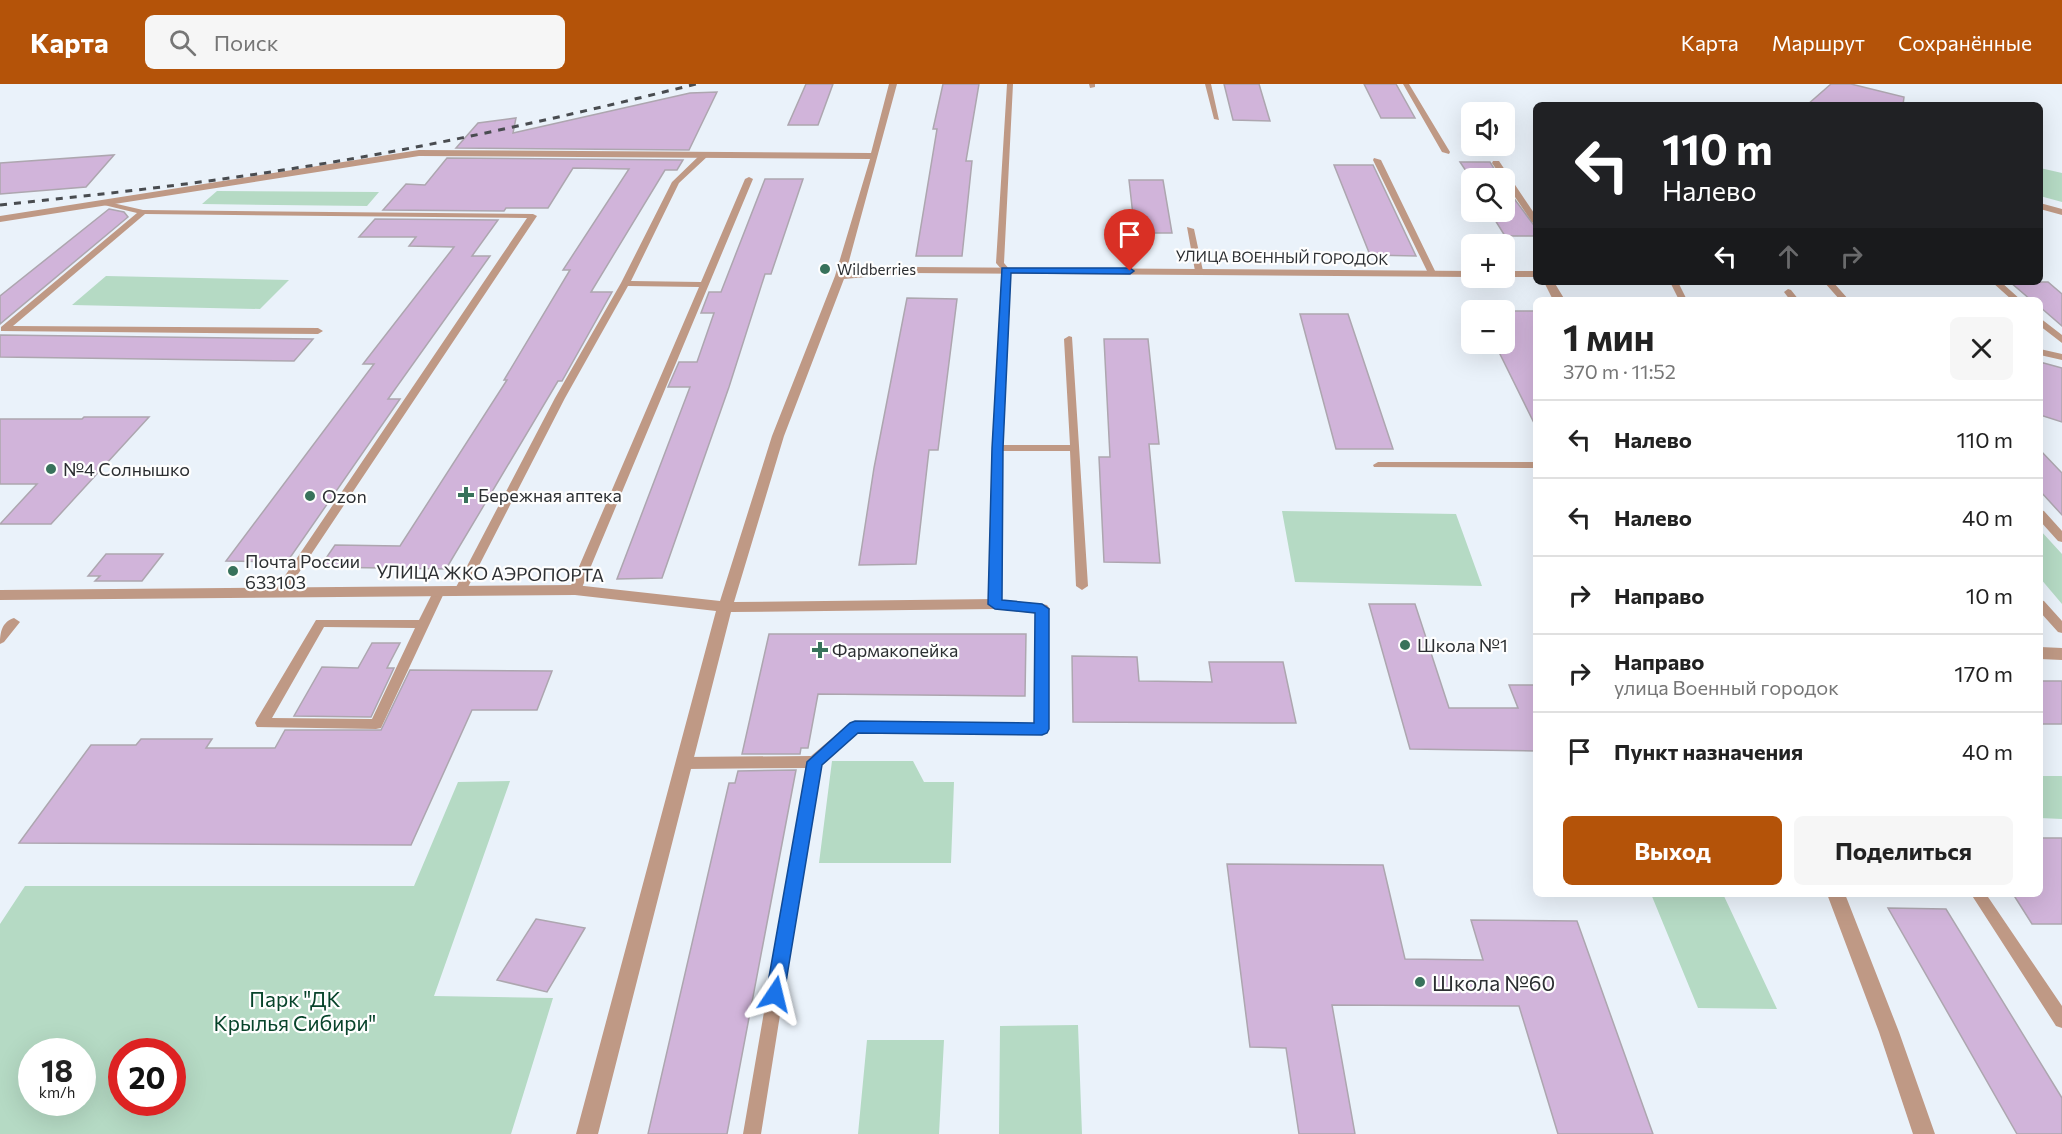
<!DOCTYPE html>
<html lang="ru">
<meta charset="utf-8">
<style>
:root{--surface:#fff;--page:#f6f6f6;--text:#222;--muted:#767676;--line:#e0e0e0;--accent:#b45309}
body{margin:0;font-family:Commissioner,sans-serif;background:var(--page);color:var(--text);height:100vh;display:flex;flex-direction:column;font-size:22px;white-space:nowrap}
*{box-sizing:border-box;margin:0}
p{font-size:20px;color:var(--muted)}
.icon{flex:none;width:33px;height:33px;fill:none;stroke:currentColor;stroke-width:2;stroke-linecap:round;stroke-linejoin:round}
.map{position:relative;flex:1;overflow:hidden}
.details{position:absolute;left:1533px;top:213px;width:510px;height:600px;display:flex;flex-direction:column;background:var(--surface);border-radius:9px;box-shadow:0 6px 24px #0002}
.details>*{flex:none}
.banner{position:absolute;left:1533px;top:18px;width:510px;height:183px;border-radius:9px;box-shadow:0 6px 24px #0002;background:#202124;color:#fff;overflow:hidden}
.buttons{position:absolute;left:1461px;top:18px;display:grid;gap:12px}
.buttons a{display:grid;place-items:center;width:54px;height:54px;border-radius:9px;background:var(--surface);box-shadow:0 6px 24px #0002;font-size:30px}
.speed{position:absolute;left:18px;top:954px;display:flex;gap:12px;font-size:30px;font-weight:700;text-align:center}
.speed>*{display:grid;place-content:center;width:78px;height:78px;border-radius:50%;background:var(--surface);box-shadow:0 6px 24px #0002;line-height:1}
.speed small{font-size:15px;font-weight:400}
.speed .limit{border:9px solid #d22;background:#fff;color:#111}
.pin{position:absolute;display:grid;place-items:center;width:51px;height:51px;color:#fff;margin:-62px -26px;border-radius:50% 50% 50% 0;rotate:-45deg;box-shadow:0 0 6px #0007}
.pin .icon{rotate:45deg}
.me{position:absolute;width:66px;margin:-33px;rotate:10deg;stroke-linejoin:round;filter:drop-shadow(0 0 4px #0008)}
.turn{display:flex;align-items:center;gap:21px;height:126px;padding:0 30px;font-size:27px}
.turn .icon{width:78px;height:78px;stroke-width:2.5}
.turn b{display:block;font-size:42px;line-height:51px}
.lanes{display:flex;align-items:center;height:57px;padding:0 30px;background:#0003;justify-content:center;gap:30px;direction:ltr}
.lanes .off{opacity:.35}
.round{display:grid;place-items:center;flex:none;width:63px;height:63px;border-radius:9px;background:var(--page)}
.headline{display:flex;align-items:center;justify-content:space-between;height:102px;padding:0 30px}
h1{font-size:36px;font-weight:700;line-height:45px}
.cta{display:flex;gap:12px;margin-top:auto;padding:12px 30px}
.cta a{flex:1;height:69px;border-radius:9px;background:var(--accent);color:#fff;font-size:24px;font-weight:700;line-height:69px;text-align:center}
.cta a+a{background:var(--page);color:var(--text)}
ul{padding:0;list-style:none}
li{display:flex;align-items:center;gap:18px;height:78px;padding:0 30px;border-top:2px solid var(--line)}
li div{flex:1}
li b{display:block;font-size:22px}
li em{font-style:normal}
header{display:flex;align-items:center;gap:36px;box-sizing:border-box;height:84px;padding:0 30px;background:var(--accent);color:#fff}
header strong{font-size:28px}
nav{display:flex;gap:33px;margin-inline-start:auto;font-size:21px}
.search{width:420px;height:54px;background:var(--page);display:flex;align-items:center;gap:15px;box-sizing:border-box;padding:0 21px;border-radius:9px;color:var(--muted);font-size:22px}
.map>svg:first-child{display:block}
.green{fill:#b5dac4;fill-rule:evenodd}
.building{fill:#d1b4da;stroke:#ada6af;stroke-width:1.5}
.lines{fill:none;stroke-linecap:round;stroke-linejoin:round}
.lane{fill:#bf9985;fill-rule:evenodd}
.street{fill:#bf9985;fill-rule:evenodd}
.rail{stroke:#494c50;stroke-width:3;stroke-dasharray:7 7;stroke-linecap:butt}
.route{fill:#1a73e8;stroke:#114b97;stroke-width:1.5}
.poi-dot{fill:#38725b;stroke:#fefefe;stroke-width:2}
.labels{text-anchor:middle;dominant-baseline:central;stroke-width:4.5;stroke-linejoin:round;paint-order:stroke}
.far-street-label{font-size:15px;fill:#2c2f32;stroke:#fefefe}
.far-poi-label{font-size:15px;fill:#2c2f32;stroke:#fefefe;text-anchor:start}
.poi-label{font-size:18px;fill:#2c2f32;stroke:#fefefe;text-anchor:start}
.street-label{font-size:18px;fill:#2c2f32;stroke:#fefefe}
.near-poi-label{font-size:21px;fill:#2c2f32;stroke:#fefefe;text-anchor:start}
.near-park-label{font-size:21px;fill:#07432a;stroke:#fefefe}
</style>
<header>
<strong>Карта</strong>
<div class="search"><svg class="icon" aria-label="search" viewBox="0 0 24 24"><circle cx="10" cy="10" r="6"/><path d="M15 15l6 6"/></svg>Поиск</div>
<nav><a>Карта</a><a>Маршрут</a><a>Сохранённые</a></nav>
</header>
<div class="map">
<svg width="2062" height="1050" viewBox="0 0 2062 1050">
<rect width="100%" height="100%" fill="#eaf2fa"/>
<path class="green" d="M2040 84 2062 89V118L2040 112Z
M217 107 379 108 367 122 202 120Z
M106 192 289 196 260 225 72 221Z
M1282 427 1456 430 1482 502 1295 498Z
M2040 446 2062 470V520L2040 494Z
M832 677H913L924 698H954L951 779H819Z
M2040 692H2062V735L2040 734Z
M510 697 434 912 553 914 511 1050H0V840L25 802H414L458 698ZM32 968H82V1018H32ZM122 968H172V1018H122Z
M1651 810H1723L1777 925 1698 924Z
M1078 941 1082 1050H999L1000 942Z
M867 956H944L939 1050H858Z"/>
<path class="building" d="M806 0H833L818 41H788Z
M943 0H979L966 77H972L962 172H916L937 45H933Z
M1224 0H1259L1270 37 1233 36Z
M1364 0H1396L1415 34H1381Z
M1831 0H1851L1904 13 1903 21H1807Z
M717 8 689 66 456 64 478 39 516 34 513 49 690 9Z
M114 71 86 103 0 110V79Z
M447 74 683 76 677 86H665L591 208H612L562 297H558L446 485 320 483 335 461 400 462 507 296H504L570 186H563L629 85 573 84 548 124H506L504 127 383 126 406 100 425 101Z
M1460 78H1490L1500 94H1472V96Z
M1334 81H1373L1416 172 1370 171Z
M765 95H803L771 190H765L729 303 662 494 617 495 690 303H668L679 278H697L714 229H701L709 208H721Z
M1129 96H1163L1172 149H1135Z
M1504 101 1536 144V152H1505L1490 128H1504Z
M109 125 124 128 128 133 0 240V212Z
M375 135 498 136 472 172H490L388 315H400L287 478 226 477 374 280H363L454 163 409 162 416 153H359Z
M2010 198H2048L2062 210V242L2040 223V216H2031Z
M907 214 957 215 938 366H929L916 480 859 481 874 384Z
M1504 227H1536V343L1495 260H1504Z
M1300 230H1348L1393 365H1336Z
M0 251 313 255 294 277 0 273Z
M1104 255H1148L1159 360H1149L1160 479 1104 478 1099 373H1110Z
M2040 278 2062 284V338L2040 331Z
M84 333H149L51 440H0L37 400H0V335H82Z
M2040 366 2062 389V431L2040 407Z
M106 470H163L142 497H95L100 492H88Z
M1369 520H1415L1449 624H1518L1509 601H1536V667L1410 665Z
M769 550H1026L1025 612 818 610 808 664H801L800 670H742Z
M372 559H400L387 584H394L371 633 294 632 322 583 358 584Z
M1072 572 1137 573 1139 597 1212 598 1209 578H1283L1296 639 1073 638Z
M410 586 552 587 537 626H472L411 761 19 759 91 661H136L141 655H212L206 664H275L285 646H381Z
M2040 597H2062V640H2040Z
M796 686 727 1050H648L729 699H735L738 687Z
M2040 754H2062V840H2032L2013 810H2040Z
M1227 780 1383 781 1405 875 1483 876 1471 836 1577 837 1653 1050H1558L1519 922 1332 921 1355 1050H1299L1286 964 1250 963Z
M1888 824 1946 825 2062 1014V1050H2017Z
M536 835 585 844 547 908 497 896Z"/>
<g class="lines">
<path class="lane" d="M1007 0H1013L1004 179 1010 186 1002 361H1070L1064 255 1069 252 1072 253 1088 502 1082 506 1076 502 1070 367H1002L1001 520 995 524 989 520 992 364 1002 186 996 179Z
M1089 0H1095V3L1090 4Z
M1205 0H1211L1219 36 1214 35Z
M1403 0H1409L1450 68 1449 70 1442 68Z
M702 69 709 71 679 99 631 197 701 198 745 95 749 93 753 95 581 506 575 510 569 506 699 203 628 202 565 314 466 507 464 510H456L454 507 555 314 621 199 672 98Z
M1374 74 1381 76 1436 189 1435 191 1428 189 1373 76Z
M1493 77H1499L1536 132V140L1532 138 1492 79Z
M104 117 143 126 533 130 537 132 284 511 280 512 274 508 276 505 527 134 145 130 13 242 318 244 323 247 318 250 1 247V243L137 129 104 121Z
M1187 143 1194 145 1203 187 1202 189 1195 187Z
M1670 198H1678L1687 216H1679Z
M1824 198H1833L1849 216H1840Z
M1992 198H2001L2021 216H2012Z
M1788 205 1791 206 1799 216H1790L1784 208Z
M2040 234 2062 251V259L2040 242Z
M2040 265 2062 270V276L2040 271Z
M1378 378H1536V384L1374 383 1373 381Z
M2040 426 2044 427 2062 447V458L2058 457 2040 437Z
M439 503 445 507 381 644 376 645 257 643 255 639 257 635 316 536H419L435 504ZM324 543 415 544 372 635 272 634Z
M2040 516 2044 517 2062 537V549L2058 548 2040 528Z
M1042 521 1048 525 1049 644 1047 648 1042 649 858 648 820 681 761 1050H743L806 684 684 685 679 683 677 679 679 675 684 673 811 672 850 639 855 638 1035 639 1036 525Z
M14 534 20 538 4 558 0 560C0 548 2 538 14 534Z
M1971 810H1986L2062 922V944L2056 942Z"/>
<path class="street" d="M889 0H897L846 188 911 183 1472 187V193L911 189 844 195 784 352 734 518 995 515 1042 520 1047 521 1050 525 1047 529 1042 530 995 525 731 528 598 1050H576L716 527 575 511 0 516V506L575 501 720 517 772 352 835 192 870 75 419 72 0 138V132L419 66 871 69Z
M2040 119 2062 125V131L2040 125Z
M1504 187H1536V193H1504Z
M1544 198H1554L1565 216H1553Z
M2040 563 2062 564V576L2040 575Z
M1827 810H1845L1899 948 1935 1050H1913L1879 948Z"/>
<path class="rail" d="M0 121C95 111 189 101 283 86 422 65 560 34 696 0"/>
</g>
<path class="route" d="M1002 184H1130L1134 187 1130 190 1011 189 1003 364 1002 516 1042 520 1049 525V645L1047 649 1042 651 858 649 822 681 784 910 782 917 775 919 769 917 766 910 807 678 850 639 855 637 1034 639 1035 529 995 525 988 520 992 364Z"/>
<g class="poi-dot">
<circle cx="825" cy="185" r="6"/>
<circle cx="51" cy="385" r="6"/>
<path d="M463 402h6v6h6v6h-6v6h-6v-6h-6v-6h6z"/>
<circle cx="310" cy="412" r="6"/>
<circle cx="233" cy="487" r="6"/>
<circle cx="1405" cy="561" r="6"/>
<path d="M817 557h6v6h6v6h-6v6h-6v-6h-6v-6h6z"/>
<circle cx="1420" cy="898" r="6"/>
</g>
<g class="labels">
<g class="far-street-label">
<text transform="translate(1282 173) rotate(1)">УЛИЦА ВОЕННЫЙ ГОРОДОК</text>
</g>
<g class="far-poi-label">
<text x="837" y="185">Wildberries</text>
</g>
<g class="poi-label">
<text x="63" y="385">№4 Солнышко</text>
<text x="478" y="411">Бережная аптека</text>
<text x="322" y="412">Ozon</text>
<text x="245" y="477">Почта России<tspan x="245" dy="21">633103</tspan></text>
<text x="1417" y="561">Школа №1</text>
<text x="832" y="566">Фармакопейка</text>
</g>
<g class="street-label">
<text transform="translate(490 489) rotate(1)">УЛИЦА ЖКО АЭРОПОРТА</text>
</g>
<g class="near-poi-label">
<text x="1432" y="898">Школа №60</text>
</g>
<g class="near-park-label">
<text x="295" y="914">Парк "ДК<tspan x="295" dy="24">Крылья Сибири"</tspan></text>
</g>
</g>
</svg>
<div class="buttons">
<a><svg class="icon" aria-label="sound" viewBox="0 0 24 24"><path d="M4 9h4l5-4v14l-5-4H4zM17 9q2 3 0 6"/></svg></a>
<a><svg class="icon" aria-label="search" viewBox="0 0 24 24"><circle cx="10" cy="10" r="6"/><path d="M15 15l6 6"/></svg></a>
<a>+</a>
<a>−</a>
</div>
<div class="speed"><div>18<small>km/h</small></div><div class="limit">20</div></div>
<div class="pin" style="left:1130px;top:187px;background:#d93025"><svg class="icon" aria-label="arrive" viewBox="0 0 24 24"><path d="M6 21V4h12l-3 4 3 4H6"/></svg></div>
<svg class="me" style="left:775px;top:910px" viewBox="-20 -20 40 40"><path d="M0-17L14 15 0 8-14 15z" fill="#1a73e8" stroke="#fff" stroke-width="4"/></svg>
<div class="banner">
<div class="turn"><svg class="icon" aria-label="left" viewBox="0 0 24 24"><path d="M17 20v-9H6M10 6l-5 5 5 5"/></svg><div><b>110 m</b>Налево</div></div>
<div class="lanes"><svg class="icon" aria-label="left" viewBox="0 0 24 24"><path d="M17 20v-9H6M10 6l-5 5 5 5"/></svg><svg class="icon off" aria-label="ahead" viewBox="0 0 24 24"><path d="M12 20V5M6 11l6-6 6 6"/></svg><svg class="icon off" aria-label="right" viewBox="0 0 24 24"><path d="M7 20v-9h11M14 6l5 5-5 5"/></svg></div>
</div>
<section class="details">
<div class="headline"><div><h1>1 мин</h1><p>370 m · 11:52</p></div><a class="round"><svg class="icon" aria-label="close" viewBox="0 0 24 24"><path d="M6 6l12 12M18 6L6 18"/></svg></a></div>
<ul>
<li><svg class="icon" aria-label="left" viewBox="0 0 24 24"><path d="M17 20v-9H6M10 6l-5 5 5 5"/></svg><div><b>Налево</b></div><em>110 m</em></li>
<li><svg class="icon" aria-label="left" viewBox="0 0 24 24"><path d="M17 20v-9H6M10 6l-5 5 5 5"/></svg><div><b>Налево</b></div><em>40 m</em></li>
<li><svg class="icon" aria-label="right" viewBox="0 0 24 24"><path d="M7 20v-9h11M14 6l5 5-5 5"/></svg><div><b>Направо</b></div><em>10 m</em></li>
<li><svg class="icon" aria-label="right" viewBox="0 0 24 24"><path d="M7 20v-9h11M14 6l5 5-5 5"/></svg><div><b>Направо</b><p>улица Военный городок</p></div><em>170 m</em></li>
<li><svg class="icon" aria-label="arrive" viewBox="0 0 24 24"><path d="M6 21V4h12l-3 4 3 4H6"/></svg><div><b>Пункт назначения</b></div><em>40 m</em></li>
</ul>
<div class="cta"><a>Выход</a><a>Поделиться</a></div>
</section>
</div>
